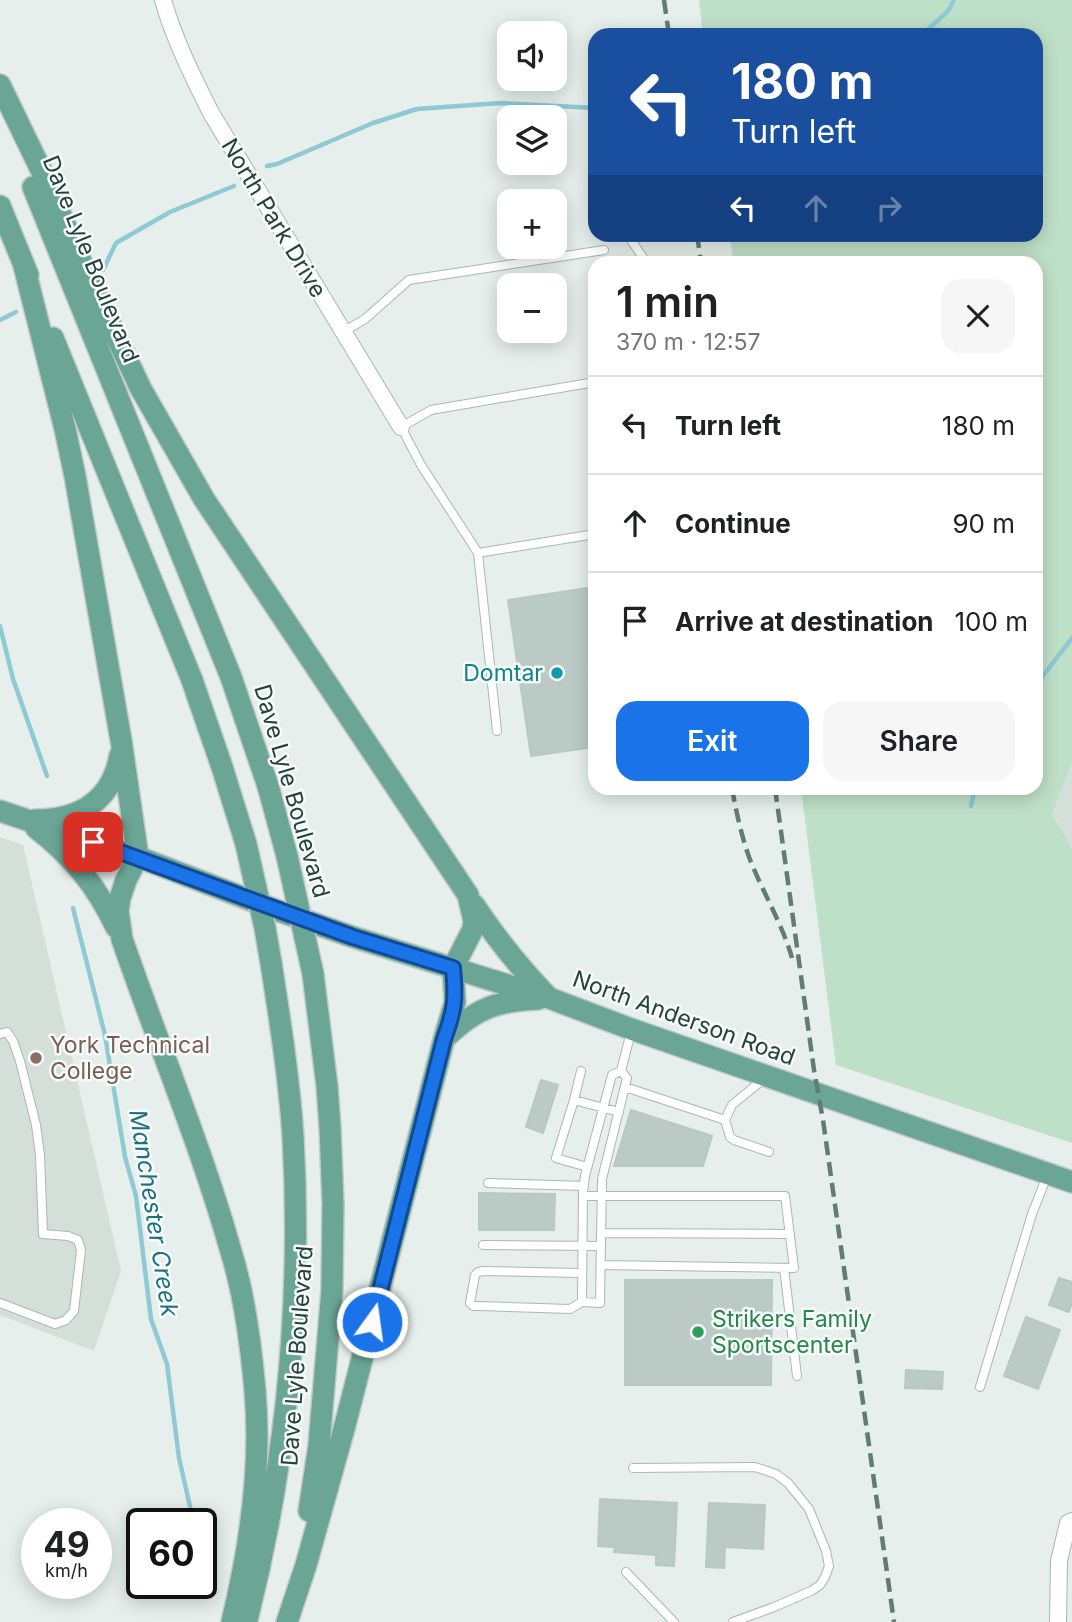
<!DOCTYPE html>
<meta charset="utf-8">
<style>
:root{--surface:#fff;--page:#f6f6f6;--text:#202124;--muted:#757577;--line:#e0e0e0;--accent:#1a73e8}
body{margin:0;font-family:Inter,sans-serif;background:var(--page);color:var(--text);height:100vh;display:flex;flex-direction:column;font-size:26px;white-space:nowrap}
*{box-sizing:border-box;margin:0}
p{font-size:23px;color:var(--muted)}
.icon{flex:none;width:38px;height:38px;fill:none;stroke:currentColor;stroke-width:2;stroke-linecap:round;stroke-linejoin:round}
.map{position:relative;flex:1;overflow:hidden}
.drawer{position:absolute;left:588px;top:256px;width:455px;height:539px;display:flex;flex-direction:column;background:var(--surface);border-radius:21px;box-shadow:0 4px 18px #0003}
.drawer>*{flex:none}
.banner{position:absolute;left:588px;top:28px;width:455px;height:214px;border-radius:21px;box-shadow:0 4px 18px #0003;background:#1a4fa0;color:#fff;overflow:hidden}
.buttons{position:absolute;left:497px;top:21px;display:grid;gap:14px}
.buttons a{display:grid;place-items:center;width:70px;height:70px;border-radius:14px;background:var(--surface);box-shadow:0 4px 18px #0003;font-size:35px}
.speed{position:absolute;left:21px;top:1508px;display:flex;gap:14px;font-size:35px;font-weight:700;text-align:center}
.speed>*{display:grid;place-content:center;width:91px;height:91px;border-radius:50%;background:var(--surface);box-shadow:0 4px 18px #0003;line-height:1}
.speed small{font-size:18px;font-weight:400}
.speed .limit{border:4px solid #111;border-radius:10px;background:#fff;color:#111}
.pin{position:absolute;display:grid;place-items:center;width:60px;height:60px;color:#fff;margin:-30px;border-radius:14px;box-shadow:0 4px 10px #0006}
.me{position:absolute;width:77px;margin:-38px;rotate:14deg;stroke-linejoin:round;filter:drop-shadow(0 0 5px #0008)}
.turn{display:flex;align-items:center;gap:24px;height:147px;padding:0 28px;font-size:32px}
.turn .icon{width:91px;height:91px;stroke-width:2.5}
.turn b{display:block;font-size:49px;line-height:60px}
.lanes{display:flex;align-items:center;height:66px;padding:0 28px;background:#0003;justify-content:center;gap:35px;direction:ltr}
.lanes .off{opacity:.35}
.round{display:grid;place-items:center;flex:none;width:74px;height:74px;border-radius:21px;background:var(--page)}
.headline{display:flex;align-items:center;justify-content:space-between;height:119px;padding:0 28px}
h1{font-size:42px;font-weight:600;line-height:52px}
.button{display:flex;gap:14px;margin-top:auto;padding:14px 28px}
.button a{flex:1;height:80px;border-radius:21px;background:var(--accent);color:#fff;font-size:28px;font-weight:600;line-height:80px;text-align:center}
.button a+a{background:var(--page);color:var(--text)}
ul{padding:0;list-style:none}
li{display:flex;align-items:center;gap:21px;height:98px;padding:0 28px;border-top:2px solid var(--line)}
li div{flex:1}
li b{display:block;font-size:26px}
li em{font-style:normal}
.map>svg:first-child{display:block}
.built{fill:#d4dfda}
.green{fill:#bfe0c8}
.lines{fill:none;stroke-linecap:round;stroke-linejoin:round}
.stream{stroke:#8ec9d4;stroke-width:4.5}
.building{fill:#bbcac4;stroke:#b8c9c2;stroke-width:2}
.lane-casing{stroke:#a8b8b2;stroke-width:10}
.street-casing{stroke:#a8b8b2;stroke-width:18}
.primary-casing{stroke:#c2cac8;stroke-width:24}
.lane{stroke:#fff;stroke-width:8}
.street{stroke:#fff;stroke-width:16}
.primary{stroke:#6aa596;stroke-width:21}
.rail{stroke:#5f7d75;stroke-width:4.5;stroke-dasharray:14 7;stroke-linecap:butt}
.primary-bridge-casing{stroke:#c2cac8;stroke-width:24;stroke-linecap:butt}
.primary-bridge{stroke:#6aa596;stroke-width:21}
.route-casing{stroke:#114b97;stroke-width:18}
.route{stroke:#1a73e8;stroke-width:12}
.culture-dot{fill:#0f9aa8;stroke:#f7fbf9;stroke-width:2.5}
.education-dot{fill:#8d6e63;stroke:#f7fbf9;stroke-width:2.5}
.leisure-dot{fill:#2e9e5b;stroke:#f7fbf9;stroke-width:2.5}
.labels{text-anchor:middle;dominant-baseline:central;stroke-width:5;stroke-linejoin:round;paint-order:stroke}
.street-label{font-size:23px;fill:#24423a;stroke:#f7fbf9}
.culture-label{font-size:23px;fill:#0d838f;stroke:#f7fbf9;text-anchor:end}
.education-label{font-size:23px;fill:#785e54;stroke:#f7fbf9;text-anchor:start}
.leisure-label{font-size:23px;fill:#27864d;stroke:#f7fbf9;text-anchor:start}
.water-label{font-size:24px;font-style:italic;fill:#1c6f80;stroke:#f7fbf9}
</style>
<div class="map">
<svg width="1072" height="1622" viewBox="0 0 1072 1622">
<rect width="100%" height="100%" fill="#e6efeb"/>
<path class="built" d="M1072 763V848L1052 814Z
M0 837 23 845 121 1271 94 1351 0 1315Z"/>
<path class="green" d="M699 0H1072V763L1052 814 1072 848V1143L836 1065 801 788H1036V262H733L730 235 1036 234V35H703Z"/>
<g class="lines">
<path class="stream" d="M922 35 948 11 954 0
M267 166 277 164 373 123 417 109 500 103 595 108
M103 270 116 243 170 212 234 186
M0 320 16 312
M0 626 13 679 47 776
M1036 685 1072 638
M971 806 975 788
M73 908 105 1035 125 1157 136 1196 151 1319 167 1364 179 1458 194 1524
M201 1551 207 1570 201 1577"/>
</g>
<path class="building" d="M595 587V747L531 756 508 600Z
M541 1080 558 1085 543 1133 526 1127Z
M631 1110 712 1136 703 1166H614Z
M479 1193 555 1194 554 1230H479Z
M1059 1278 1072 1282V1303L1069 1312 1049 1305Z
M625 1280H772L771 1385H625Z
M1026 1317 1060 1330 1038 1389 1004 1376Z
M906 1370 943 1372 942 1389 905 1388Z
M600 1499 677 1503 674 1566 656 1565V1555L614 1552 615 1547 598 1546Z
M709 1503 765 1505 763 1549 725 1547 724 1568 706 1567Z"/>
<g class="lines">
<defs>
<path id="lane" d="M630 234 631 240 646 262
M343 332 365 319 409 280 604 250
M595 382 431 410 401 427 421 465 478 553 595 534
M478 553 497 731
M0 1034 7 1032 13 1041 20 1061 36 1125 40 1155 43 1234 68 1236 78 1240 81 1250 74 1311 66 1320 55 1324 0 1303
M625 1087 725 1120 732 1105 766 1077
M574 1100 581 1071
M725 1120 730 1137 734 1140 769 1152
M587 1167 556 1158 574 1100 619 1112
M488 1183 584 1186
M583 1196H785L794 1268 601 1265
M601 1233 790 1234
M483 1245 601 1246
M784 1268 797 1376
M582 1273 483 1271 478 1272 475 1275 470 1303 473 1306H479L570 1309 582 1302 600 1303 602 1179 627 1078 621 1071 631 1032
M582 1302 583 1192 585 1176 612 1075 621 1071
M980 1387 1032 1214 1047 1176
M633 1468 755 1467 776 1474 788 1483 809 1509 826 1551 829 1566 825 1577 820 1585 811 1591 774 1607 733 1622
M626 1572 674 1622"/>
<path id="street" d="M163 0C174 39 193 77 211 113L401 427
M1058 1622 1059 1561 1068 1523 1072 1521"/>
<path id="primary" d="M0 85 42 172 87 275 141 389 204 499 468 895 474 921 473 929 453 968 455 1002 444 1039 344 1429 306 1565 287 1622
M33 187 231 677 268 786 287 856
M0 206 28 275
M23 262 65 429 75 476 121 740 138 857 126 880 120 898 118 911 122 939C158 1044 202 1148 232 1255 245 1298 251 1345 255 1391 262 1468 250 1547 232 1622
M53 338 192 680 222 767 246 844
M0 811 138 857 276 910 353 937 549 998 631 1029 1072 1182
M35 820C79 820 112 801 120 755
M36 828C72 856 96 885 116 927
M474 905C496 938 520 968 548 997
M446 1037C477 1008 496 1001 539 999
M309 1511 319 1445 332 1290 333 1204 330 1127 327 1086 313 974
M247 1620C287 1462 302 1298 293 1136 289 1078 280 1020 271 963"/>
</defs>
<use href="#lane" class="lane-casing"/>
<use href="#street" class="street-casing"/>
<use href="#primary" class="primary-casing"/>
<use href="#lane" class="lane"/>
<use href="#street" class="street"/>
<use href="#primary" class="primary"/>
<path class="rail" d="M664 0 669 35
M697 234 701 262
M732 788C736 811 741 834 749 857 762 891 782 923 792 958
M775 788 814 1070 823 1120 894 1622"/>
<defs>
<path id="primary-bridge" d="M246 844 265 928 271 963
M287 856 313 974"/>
</defs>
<use href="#primary-bridge" class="primary-bridge-casing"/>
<use href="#primary-bridge" class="primary-bridge"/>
</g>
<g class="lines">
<defs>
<path id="route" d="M93 842 353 937 453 968C456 999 455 1009 444 1039L372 1322"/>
</defs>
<use href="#route" class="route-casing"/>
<use href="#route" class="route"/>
</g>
<circle class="culture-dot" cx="557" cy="673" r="7"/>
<circle class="education-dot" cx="36" cy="1058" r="7"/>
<circle class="leisure-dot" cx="698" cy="1332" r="7"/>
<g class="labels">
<g class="street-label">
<text transform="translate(274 218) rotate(59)">North Park Drive</text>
<text transform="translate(91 259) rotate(68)">Dave Lyle Boulevard</text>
<text transform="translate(292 791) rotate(74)">Dave Lyle Boulevard</text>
<text transform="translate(684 1018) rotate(20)">North Anderson Road</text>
<text transform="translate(297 1356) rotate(-86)">Dave Lyle Boulevard</text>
</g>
<g class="culture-label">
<text x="543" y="673">Domtar</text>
</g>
<g class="education-label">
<text x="50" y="1045">York Technical<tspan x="50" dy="26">College</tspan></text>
</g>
<g class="leisure-label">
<text x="712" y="1319">Strikers Family<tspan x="712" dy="26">Sportscenter</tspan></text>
</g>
<g class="water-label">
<text transform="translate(154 1213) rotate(81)">Manchester Creek</text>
</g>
</g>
</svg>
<div class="buttons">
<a><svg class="icon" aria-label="sound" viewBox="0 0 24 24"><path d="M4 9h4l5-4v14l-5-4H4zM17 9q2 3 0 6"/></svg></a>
<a><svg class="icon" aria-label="layers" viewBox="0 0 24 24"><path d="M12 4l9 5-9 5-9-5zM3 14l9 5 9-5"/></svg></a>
<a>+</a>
<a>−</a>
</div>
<div class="speed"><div>49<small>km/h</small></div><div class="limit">60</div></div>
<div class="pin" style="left:93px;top:842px;background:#d93025"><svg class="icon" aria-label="arrive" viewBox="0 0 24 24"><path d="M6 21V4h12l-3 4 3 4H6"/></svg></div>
<svg class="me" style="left:372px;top:1322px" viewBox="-20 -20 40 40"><circle r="17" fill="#1a73e8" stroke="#fff" stroke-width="3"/><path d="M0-11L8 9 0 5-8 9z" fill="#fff"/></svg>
<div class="banner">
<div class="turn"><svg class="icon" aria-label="left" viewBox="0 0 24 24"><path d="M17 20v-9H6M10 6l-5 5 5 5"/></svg><div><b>180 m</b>Turn left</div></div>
<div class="lanes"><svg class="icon" aria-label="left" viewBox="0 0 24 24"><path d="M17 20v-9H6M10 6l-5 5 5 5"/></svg><svg class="icon off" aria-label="ahead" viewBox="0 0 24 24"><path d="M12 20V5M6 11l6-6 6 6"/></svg><svg class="icon off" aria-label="right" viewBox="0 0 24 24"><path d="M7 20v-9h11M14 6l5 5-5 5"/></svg></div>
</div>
<section class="drawer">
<div class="headline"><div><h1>1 min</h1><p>370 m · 12:57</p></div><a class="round"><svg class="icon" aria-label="close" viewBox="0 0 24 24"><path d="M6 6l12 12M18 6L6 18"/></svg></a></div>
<ul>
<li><svg class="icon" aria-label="left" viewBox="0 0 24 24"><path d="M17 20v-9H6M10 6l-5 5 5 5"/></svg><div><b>Turn left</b></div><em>180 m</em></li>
<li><svg class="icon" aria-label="ahead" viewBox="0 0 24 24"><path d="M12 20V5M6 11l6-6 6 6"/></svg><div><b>Continue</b></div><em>90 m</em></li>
<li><svg class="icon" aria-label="arrive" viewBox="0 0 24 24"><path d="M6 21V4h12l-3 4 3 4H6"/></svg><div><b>Arrive at destination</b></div><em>100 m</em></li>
</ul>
<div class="button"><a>Exit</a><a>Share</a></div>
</section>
</div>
